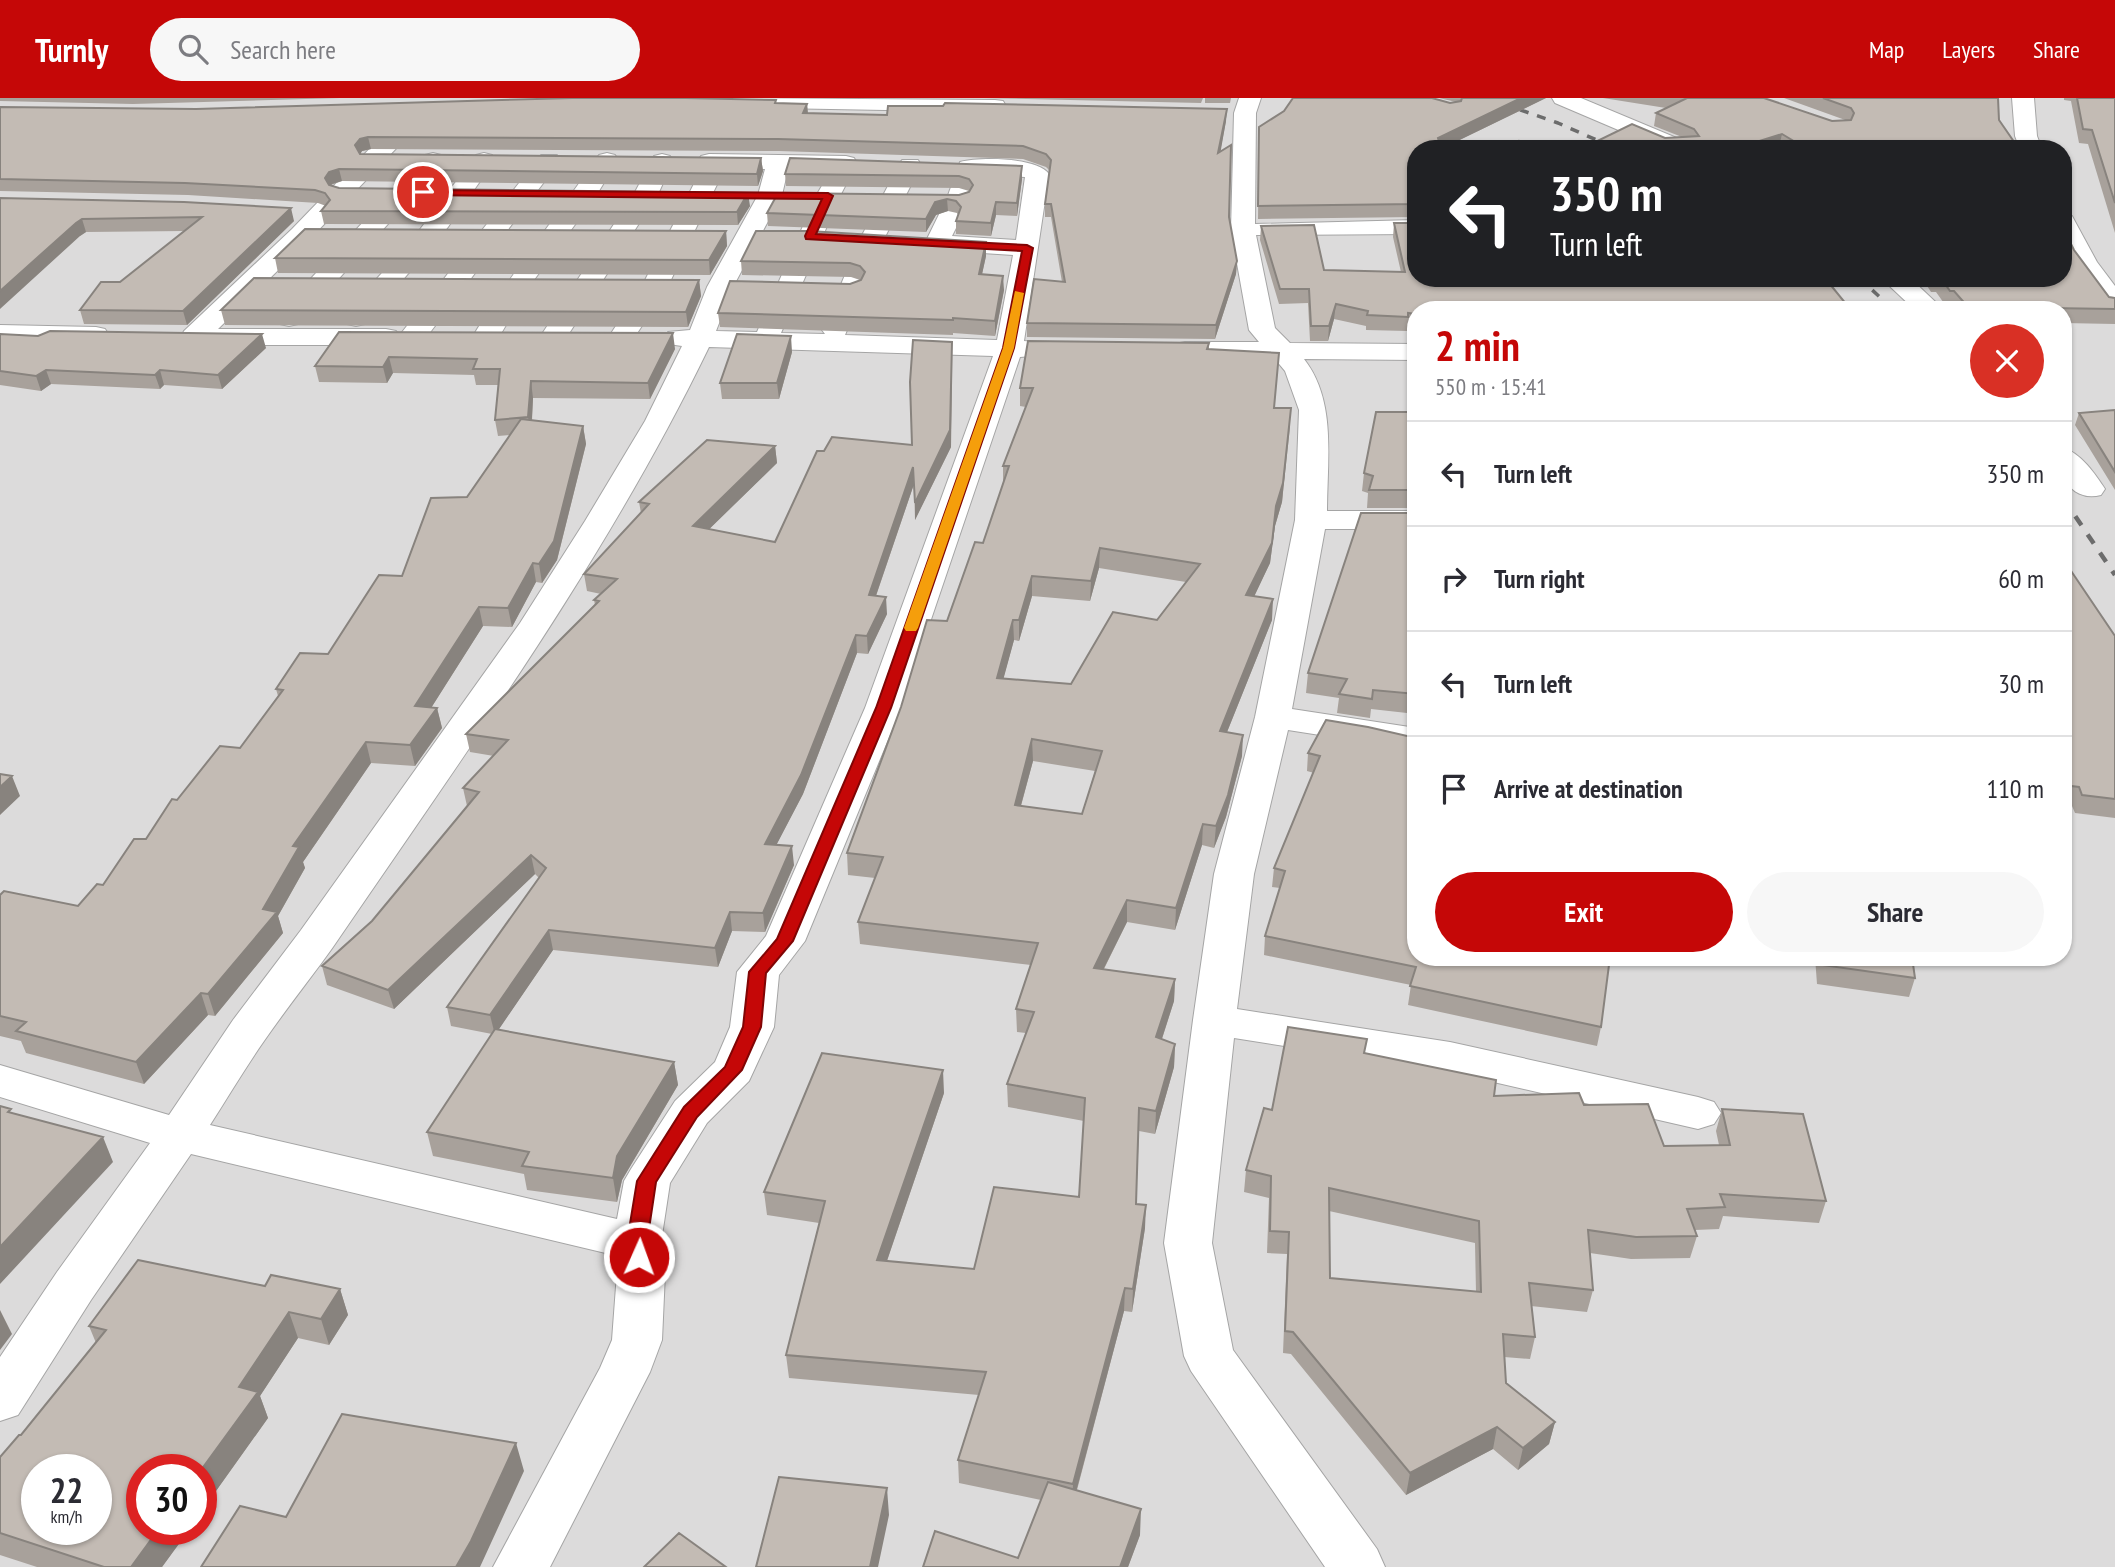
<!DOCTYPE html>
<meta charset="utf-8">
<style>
:root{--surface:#fff;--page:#f7f7f7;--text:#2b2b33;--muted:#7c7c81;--line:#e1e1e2;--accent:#c50707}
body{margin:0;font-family:"PT Sans Narrow",sans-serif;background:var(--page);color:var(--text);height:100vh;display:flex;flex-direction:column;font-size:26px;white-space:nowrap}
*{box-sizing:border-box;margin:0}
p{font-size:23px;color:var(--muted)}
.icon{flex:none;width:38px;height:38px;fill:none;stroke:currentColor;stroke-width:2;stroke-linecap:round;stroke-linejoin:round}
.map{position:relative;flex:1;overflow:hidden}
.details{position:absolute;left:1407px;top:203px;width:665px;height:665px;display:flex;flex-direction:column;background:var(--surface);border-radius:28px;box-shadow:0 2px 5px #0004}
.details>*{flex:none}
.banner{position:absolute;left:1407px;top:42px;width:665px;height:147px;border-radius:28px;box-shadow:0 2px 5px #0004;background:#202124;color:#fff;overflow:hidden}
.speed{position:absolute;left:21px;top:1356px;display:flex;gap:14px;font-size:35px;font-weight:700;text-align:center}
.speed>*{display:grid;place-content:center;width:91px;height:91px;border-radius:50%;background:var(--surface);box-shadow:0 2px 5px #0004;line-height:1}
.speed small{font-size:18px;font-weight:400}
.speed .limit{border:10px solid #d22;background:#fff;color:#111}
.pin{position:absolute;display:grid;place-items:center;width:60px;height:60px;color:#fff;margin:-30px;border:4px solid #fff;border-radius:50%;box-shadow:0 2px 7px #0007}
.me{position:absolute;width:77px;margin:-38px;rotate:2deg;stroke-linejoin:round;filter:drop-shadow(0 0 5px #0008)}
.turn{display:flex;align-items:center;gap:24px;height:147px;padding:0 28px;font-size:32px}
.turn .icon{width:91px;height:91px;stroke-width:2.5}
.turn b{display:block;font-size:49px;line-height:60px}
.round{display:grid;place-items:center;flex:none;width:74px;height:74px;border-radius:37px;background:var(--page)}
.overview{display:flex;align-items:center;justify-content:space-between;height:119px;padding:0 28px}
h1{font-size:42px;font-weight:800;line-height:52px;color:var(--accent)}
.primary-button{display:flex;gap:14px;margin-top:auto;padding:14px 28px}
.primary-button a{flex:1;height:80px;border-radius:42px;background:var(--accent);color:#fff;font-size:28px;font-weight:800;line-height:80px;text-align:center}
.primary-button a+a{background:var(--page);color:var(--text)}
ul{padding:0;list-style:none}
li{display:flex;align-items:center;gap:21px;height:105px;padding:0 28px;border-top:2px solid var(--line)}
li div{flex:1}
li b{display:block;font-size:26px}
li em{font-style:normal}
header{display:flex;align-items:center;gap:42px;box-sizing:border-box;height:98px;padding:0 35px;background:var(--accent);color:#fff}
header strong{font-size:33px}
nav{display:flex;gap:38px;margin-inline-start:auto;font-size:24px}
.search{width:490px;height:63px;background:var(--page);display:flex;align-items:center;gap:18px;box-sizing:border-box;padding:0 24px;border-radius:38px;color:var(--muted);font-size:26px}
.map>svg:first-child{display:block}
.residential{fill:#dcdbdb;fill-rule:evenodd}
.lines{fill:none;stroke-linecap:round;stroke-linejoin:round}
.minor-casing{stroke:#a5a5a5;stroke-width:2}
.minor{fill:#fff;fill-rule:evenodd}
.rail-far1{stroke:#6c6c6c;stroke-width:3.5;stroke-dasharray:9 9;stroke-linecap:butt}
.rail{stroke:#6c6c6c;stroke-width:4.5;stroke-dasharray:11 11;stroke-linecap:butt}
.wall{fill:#a8a19b;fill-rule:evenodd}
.shaded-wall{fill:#88837e}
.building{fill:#c3bbb4;stroke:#88837e;stroke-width:2;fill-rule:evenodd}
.route{fill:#c50707;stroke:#800505;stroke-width:2}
.slow{fill:#f59e0b}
</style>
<header>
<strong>Turnly</strong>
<div class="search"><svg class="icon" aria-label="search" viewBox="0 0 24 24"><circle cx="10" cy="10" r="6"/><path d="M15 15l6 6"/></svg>Search here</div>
<nav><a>Map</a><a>Layers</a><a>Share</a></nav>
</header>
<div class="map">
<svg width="2115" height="1469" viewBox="0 0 2115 1469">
<rect width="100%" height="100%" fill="#efebe4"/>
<path class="residential" d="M0 0H2115V1469H0ZM1416 51H2063V180H1416ZM1416 212H2063V859H1416ZM37 1372H96V1432H37ZM142 1372H201V1432H142Z"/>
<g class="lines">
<defs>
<path id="minor" d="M714 0 995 2 1003 3 1006 8 1003 13 995 14 723 9 715 8 712 3Z
M1239 0H1261L1256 15 1255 126 1416 122V136L1256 137 1275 230 1290 245 1416 246V262L1304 261C1337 303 1327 362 1327 413H1416V431H1325L1292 611 1416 630V652L1288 632 1254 776 1237 911 1450 944 1698 999 1714 1004 1721 1015 1714 1026 1698 1031 1450 974 1234 940 1212 1145 1233 1252 1377 1451 1385 1469H1325L1191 1273 1184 1258 1164 1145 1193 922 1214 776 1255 619 1295 422 1299 312 1285 273 1275 261 1185 260 1175 258 1171 252 1175 246 1185 244H1259L1249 232 1231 132 1234 15Z
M1552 0H1581L1691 46 1694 51H1663L1555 5Z
M2012 0H2034L2037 38 2042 51H2020L2015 38Z
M417 9 425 10 428 15 425 20 310 141 218 231H386L396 233 399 238 541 57H557L560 62 557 67 422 245 412 247 402 245 399 240 396 245 386 247H212C202 245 194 247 184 245L181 239 184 233 292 131 409 10Z
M433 55 441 57 444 62 441 67 298 226 289 228 280 226 276 220 280 214 425 57Z
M484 55 492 57 495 62 448 129 365 226 356 228 347 226 343 220 347 214 415 138 476 57Z
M607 55 615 57 618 62 594 101 528 190 496 244 486 246 476 244 473 238C511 175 557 118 599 57Z
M662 56 670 58 673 63 659 94 563 245 553 247 543 245 540 239 635 94 654 58Z
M709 56 846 58 854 60 857 65 840 98 781 235 825 236 822 232 860 141 899 67 902 62H918L921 67 884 141 845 237 997 242 1013 157 937 152 928 150 925 145 947 100 960 64C979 59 1037 59 1049 76L1024 243 1044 245 1048 251 1044 257 1020 259 901 610 805 843 779 877 774 929 749 983 707 1025 670 1085 661 1144 665 1175 662 1242 650 1274 550 1469H493L600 1270 612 1242 617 1175 614 1157 191 1056 91 1202 18 1317 0 1323V1259L57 1174 150 1045 0 999V967L169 1017 233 922 301 832 520 525 585 423 645 323 682 248 668 246 665 240 668 234 690 232 707 189 758 97 765 71 725 70 668 188 634 240 631 246 621 248 611 246 608 240 642 188 703 68 698 63 701 58ZM788 71 831 72 816 98 757 234 716 233 733 189 782 97ZM978 76 1025 79 1016 142 952 138 971 100ZM709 249 993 258 865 610 766 838 737 874 730 929 715 964 675 1003 631 1071 624 1083 617 1121 210 1027C228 999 245 970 264 943 286 911 311 880 333 849 466 654 606 462 709 249Z
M2063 116 2072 118 2097 164 2115 188V214L2106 212 2072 165 2063 147Z
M1881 180H1910L1944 212H1915Z
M0 227 96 229 105 231 109 237 105 243 96 245 0 243Z
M2063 350C2081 355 2095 376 2105 391L2101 397C2085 401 2071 395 2064 379 2061 372 2063 358 2063 350Z"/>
</defs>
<use href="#minor" class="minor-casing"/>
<use href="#minor" class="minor"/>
<path class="rail-far1" d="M1486 0 1558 25 1617 51
M1859 180 1894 212"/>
<path class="rail" d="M2063 400 2115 477"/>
</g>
<path class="wall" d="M0 0H340L133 6 0 3Z
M984 0H1203L1201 5Z
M1205 0H1231L1230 5H1205Z
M1439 0H1546L1441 51H1416V119L1258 121 1259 29 1456 4Z
M1603 0H1764L1832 23H1848L1784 0H1999V22L2019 51H1782L1779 49 1665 40 1682 39 1654 28 1656 15 1666 10Z
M2064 0H2115V135L2088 46 2079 45 2071 3 2064 2Z
M776 5 807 6 808 15 1226 23 1220 54 1229 119 1237 163 1236 176 1215 241 1027 239V225L1062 184 1051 119H1045V106L1050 73 1046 69 1023 61 779 53 371 51 362 53 360 56 761 60 763 73 758 88 342 83 331 87 339 90 750 108 738 127 324 126 321 113 326 108 318 105 188 97 0 93V9L196 11Z
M790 60 1022 81 1017 118 996 117 991 138 956 136V123L958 117 957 115 948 113 936 117 926 134 768 128 767 115 959 97 969 93 959 90 786 88 785 76Z
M0 100 294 123 187 227 84 226 80 212 120 184 185 133 86 134 80 138Z
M1394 125 1416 212V231L1407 230V233L1366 232V228L1334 221 1328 243H1310L1308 205 1279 206 1260 142 1261 128 1324 172 1401 174 1393 139Z
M726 133 727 148 710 177 278 175 275 160Z
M2065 134 2074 152 2109 199 2115 200V226L2063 225V212H1953L1950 208H1946L1936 194H1931L1922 180H2063Z
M986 144V158L982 176 1004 192 995 238 953 235V237L720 229 718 215 850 186 860 182 851 179 742 177 741 163Z
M699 182 701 198 688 229 225 227 221 212Z
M339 234 675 251 650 301 533 300 532 323 583 328 586 346 557 462 542 485 536 484 512 529 483 528 431 610H437L442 630 415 668 371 665 303 764 305 770 278 818 283 835 215 918 208 917 144 986 26 955 21 943 0 938V797L78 808 103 787 146 741 177 702 240 650 278 598 276 591 328 556 402 478 467 399 510 337 498 338 495 322 498 287H476L474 277 393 275 387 285 319 284 315 268Z
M0 236 266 250 222 291 164 287 160 291 51 286 41 293 0 287Z
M952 244 951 349 915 422 914 386 876 498 887 516 868 556 857 555 803 696 776 747 794 767 765 834 732 833 718 869 553 852 498 932 674 964 678 987 622 1082 617 1104 527 1092 524 1076 433 1058 427 1034 492 936 451 928 447 909 539 780 535 776 394 911 327 887 322 868 372 823 467 708 463 690 494 658 470 654 466 636 595 507 594 502 601 496 587 493 584 476 641 415 639 404 775 348 777 365 709 431 775 444 824 353 912 347Z
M1209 245V251L1274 310 1290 329 1282 404 1275 428 1270 465 1254 498 1272 522 1227 634 1242 658 1226 719 1214 750 1202 747 1175 832 1127 824 1104 871 1175 881 1174 903 1162 941 1175 946 1174 969 1155 1036 1139 1033 1136 1106 1145 1130 1132 1214 1124 1213 1077 1392 1140 1437 1128 1469H923L1018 1460 1041 1402 959 1385 958 1362 979 1297 789 1280 786 1257 819 1125 767 1117 764 1094 944 995 887 1163 974 1171 1079 1099 1084 1023 1008 1009 1007 986 1026 935 1017 934 1016 911 1031 867 860 846 858 824 875 780 848 777 847 755 947 523 983 445 1003 385V368L1026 309 1020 308V290ZM1099 470 1186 484 1157 522 1071 586 1003 581 1014 542 1019 543 1032 498 1090 503ZM1033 663 1095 673 1082 716 1021 708Z
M792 254 779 301H722L720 285Z
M2115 312V392L2075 327 2079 315Z
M1416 314V410H1367L1368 395 1362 393 1364 375Z
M2063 450 2068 459 2066 466 2115 538V720L2075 715 2072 708 2063 706Z
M1416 554V616L1371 611 1370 620 1337 615 1339 600 1306 595 1308 575Z
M1326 622 1589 863 1601 929 1597 948 1408 907 1411 887 1264 857 1265 838 1280 790 1272 789 1274 770 1314 675 1307 673 1308 655Z
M1815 859H1912L1915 880 1909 899 1817 886Z
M1365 955 1494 998 1584 1007 1664 1048 1719 1047 1716 1033 1722 1011 1826 1103 1819 1125 1723 1118 1719 1131 1695 1132 1697 1138 1690 1160 1631 1161 1590 1155 1593 1192 1587 1214 1531 1208 1535 1239 1530 1261 1504 1259 1506 1285 1555 1324 1549 1346 1518 1372 1493 1351 1406 1397 1291 1256 1283 1255 1287 1156 1267 1155 1269 1100 1244 1094 1246 1072 1272 1012ZM1329 1113 1475 1145 1476 1194 1330 1180Z
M265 1188 340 1191 348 1217 329 1247 298 1240 260 1298 268 1320 201 1414V1372L189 1432 162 1469H37L0 1457V1359L21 1337 96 1245 89 1228Z"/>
<path class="shaded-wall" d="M1521 0H1546L1441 51 1438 40Z
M807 6 808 18 803 15Z
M1227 11 1226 23 1218 68V55Z
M1782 36 1779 49 1774 51H1734Z
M368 39 371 51 362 53 358 60 355 47 360 41Z
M761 60 763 73 758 88 757 76Z
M1022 68V81L1017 118V105Z
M339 71 342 83 332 86 327 93 325 80 329 74Z
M748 95 750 108 738 127 737 114Z
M947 101 948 113 936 117 926 134V121L935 104Z
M996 104V117L991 138V125Z
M291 110 294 123 187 227 183 213Z
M82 121 86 134 80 138 0 211V193L76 125Z
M726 133 727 148 710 177 709 162Z
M986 144V158L979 190V176Z
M1237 163 1236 176 1215 241 1216 227Z
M1003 178 1004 192 995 238V223Z
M699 182 701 198 688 229 686 214Z
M1336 206 1334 221 1328 243 1329 228Z
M673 235 675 251 650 301 648 285Z
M262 236 266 250 222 291 218 277Z
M791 238 792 254 779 301 777 285Z
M952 244 951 349 915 422V405Z
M389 259 393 275 387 285 383 269Z
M46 272 51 286 41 293 36 278Z
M160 272 164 287 160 291 155 277Z
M531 283 533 300 531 336 528 319Z
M1291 310 1282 404 1275 428 1270 465 1245 518 1246 497 1276 408Z
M583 328 586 346 557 462 542 485 539 466Z
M775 348 777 365 695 445 693 428Z
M913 369 914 386 870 515 869 497Z
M1100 450 1099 470 1090 503 1091 483Z
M533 465 536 484 512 529 508 510Z
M1032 478V498L1019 543V522Z
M886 499 887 516 868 556 867 538Z
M1273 501 1272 522 1219 654 1220 633Z
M479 509 483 528 419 629 415 608Z
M1013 522 1014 542 998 601 997 580Z
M856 537 857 555 803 696 767 765 765 746Z
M437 610 442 630 415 668 410 647Z
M1243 637 1242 658 1226 719 1214 750 1216 728Z
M1032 641 1033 663 1015 729V707Z
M366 644 371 665 303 764 305 770 278 818 283 835 215 918 208 896 293 748Z
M12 678 20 698 0 717V689Z
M1203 726 1202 747 1175 832 1176 810Z
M792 748 794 767 765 834 763 815Z
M531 757 535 776 394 911 388 892Z
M1127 802V824L1093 892 1094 870Z
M730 814 732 833 718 869 715 850Z
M549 832 553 852 495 937 490 917Z
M1175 881 1174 903 1155 962 1156 939Z
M201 895 208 917 144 986 136 964Z
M1175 946 1174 969 1155 1036 1156 1013Z
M674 964 678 987 622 1082 617 1104 613 1080 617 1058Z
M943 972 944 995 879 1186 877 1162Z
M103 1039 113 1064 0 1186V1149Z
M1146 1107 1145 1130 1132 1214 1133 1191Z
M1125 1190 1124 1213 1072 1409 1073 1386Z
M340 1191 348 1217 329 1247 321 1221Z
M0 1212 12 1236 0 1252Z
M289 1214 298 1240 260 1298 268 1320 201 1414V1372L239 1289Z
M1555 1324 1549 1346 1518 1372 1523 1350Z
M1497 1329 1493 1351 1406 1397 1410 1375Z
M516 1345 524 1373 480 1469H456Z
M887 1390 889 1417 878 1469H870Z
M1141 1411 1140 1437 1128 1469H1120Z
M158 1432H189L162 1469H131Z"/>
<path class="building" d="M572 0H686L776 2 775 5 807 6 803 15 887 17 888 8H943L945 5 1227 11 1218 55 1231 47 1229 119 1237 163 1216 227 1027 225 1034 181 1065 184 1051 106H1045L1051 62 1046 56 1023 48 778 41 368 39 360 41 355 47 360 56 761 60 757 76 339 71 329 74 325 80 329 87 339 90 748 95 737 114 321 113 330 102 325 95 315 92 185 85 0 81V9L196 11Z
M1293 0H1432L1450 5 1461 3 1462 0H1521L1438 40 1441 51H1416V106L1258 108 1259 29 1284 13Z
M1685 0H1764L1832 23 1851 22 1854 15 1851 10 1823 0H1998L1999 22 2019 51H1807L1782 36 1734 51H1581L1632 26 1665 40 1699 38 1694 31 1656 15 1687 0Z
M2077 0H2115V105L2092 32 2083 31Z
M1520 43 1565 51H1524Z
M790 60 1022 68 1017 105 996 104 991 125 956 123 961 109 956 103 947 101 935 104 926 121 767 115 778 95 959 97 969 94 973 87 969 81 959 78 785 76Z
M0 100 184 104 291 110 183 213 80 212 101 184H120L202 119 82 121 76 125 0 193Z
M2063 114 2065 116V134L2074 152 2109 199 2115 200V211L1968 209 1954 193H1950L1941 180H2063Z
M1394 125H1416V180H1825L1851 212H1416V216L1408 215V219L1367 217 1368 213 1336 206 1329 228H1311L1309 191H1280L1261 128 1314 127 1324 172 1405 174Z
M305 131 726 133 709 162 275 160Z
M756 133H809L986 144 979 176 1003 178 995 223 953 220V222L718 215 730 183 850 186 861 182 865 174 860 168 850 165 741 163Z
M254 180 699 182 686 214 221 212Z
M50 233 262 236 218 277 160 272 155 277 46 272 36 278 0 273V236L38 238Z
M339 234 673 235 648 285 531 283 528 319 495 322 500 271H473L477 261 389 259 383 269 315 268Z
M737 236 791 238 777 285H720Z
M913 242 952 244 950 332 915 405 913 369 869 497 886 499 867 538 856 537 801 677 765 746 792 748 763 815 730 814 715 850 549 832 490 917 447 909 546 770 531 757 388 892 322 868 372 823 479 694 463 690 508 642 466 636 599 503 594 502 617 481 584 476 649 406 639 404 707 342 775 348 693 428 775 444 817 353H824L832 339 912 347 910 284Z
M1028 243 1209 245 1207 251 1279 255 1274 310H1291L1283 385 1276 408 1272 445 1246 497 1273 501 1220 633 1243 637 1228 697 1216 728 1203 726 1176 810 1127 802 1094 870 1175 881 1156 939 1175 946 1156 1013 1139 1010 1136 1106 1146 1107 1133 1191 1125 1190 1073 1386 958 1362 986 1274 786 1257 825 1103 764 1094 822 955 943 972 877 1162 974 1171 994 1089 1079 1099 1085 1000 1007 986 1034 914 1016 911 1038 845 858 824 883 759 847 755 901 609 927 522 947 523 975 444 983 445 1009 368H1003L1033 290H1020ZM1100 450 1200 466 1157 522 1113 514 1071 586 997 580 1013 522H1019L1032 478 1091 483ZM1032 641 1102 653 1082 716 1015 707Z
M2115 312V374L2079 315Z
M1376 314H1416V392H1369L1373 378 1364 375Z
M521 321 583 328 554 443 539 466 533 465 508 510 479 509 415 608 437 610 410 647 366 644 293 748 299 749 263 811 277 814 208 896 201 895 136 964 16 933 26 924 0 918V797L4 793 78 808 97 786 103 787 134 741H146L172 701 177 702 220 648 240 650 283 592 276 591 300 555 328 556 379 477 402 478 431 400 467 399Z
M1361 415H1416V543L1415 554H1416V596L1373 592 1372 601 1339 596 1347 581 1308 575Z
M2063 450 2068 459 2063 458Z
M2063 461 2115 538V701L2082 697 2079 689 2063 687Z
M1326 622 1368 629 1416 640V859H1589V863L1609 867 1601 929 1410 888 1416 869 1265 838 1285 773 1274 770 1320 658 1308 655Z
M0 676 12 678 0 689Z
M1822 859H1912L1915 880 1822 867Z
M1288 929 1367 941 1364 955 1496 982 1494 998 1579 995 1584 1007 1648 1006 1664 1048 1730 1047 1722 1011 1803 1016 1826 1103 1720 1096 1725 1109 1687 1111 1697 1138 1636 1139 1588 1132 1593 1192 1529 1185 1535 1239 1503 1236 1506 1285 1555 1324 1523 1350 1497 1329 1410 1375 1293 1234 1285 1233 1289 1134 1270 1133 1271 1078 1246 1072 1264 1010 1272 1012ZM1329 1090 1479 1123 1481 1194 1330 1180Z
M495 931 674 964 617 1058 613 1080 522 1068 529 1054 427 1034Z
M0 1008 11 1011 8 1014 103 1039 0 1149Z
M138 1162 265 1188 271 1177 340 1191 321 1221 289 1214 239 1289 258 1294 201 1372H142V1432H158L131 1469H104L0 1435V1359L19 1337H21L106 1232 89 1228ZM37 1372H96V1432H37Z
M342 1316 516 1345 471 1443 456 1469H201L240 1408 286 1419Z
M779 1379 887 1390 870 1469H756Z
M1048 1384 1141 1411 1120 1469H923L935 1433 1018 1460Z
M679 1435 726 1469H644Z"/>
<path class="route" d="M423 92 828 95 833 98 816 136 1027 147 1033 150 1014 250 891 610 793 843 766 875 761 929 742 972 697 1019 656 1084 647 1144 649 1159 646 1165 639 1167 632 1165 627 1144 637 1083 684 1009 725 969 743 929 749 874 777 841 876 610 1003 250 1022 153 806 141 805 138 822 101 419 97 418 94Z"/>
<path class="slow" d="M1015 193 1024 195 1014 250 918 530 916 533H906L904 530 1003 250Z"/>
</svg>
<div class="speed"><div>22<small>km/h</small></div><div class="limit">30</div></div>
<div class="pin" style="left:423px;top:94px;background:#d93025"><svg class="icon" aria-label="arrive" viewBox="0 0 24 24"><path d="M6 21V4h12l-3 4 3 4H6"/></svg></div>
<svg class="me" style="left:639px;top:1159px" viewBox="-20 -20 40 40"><circle r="17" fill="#c50707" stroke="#fff" stroke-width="3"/><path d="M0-11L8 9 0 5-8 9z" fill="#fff"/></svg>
<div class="banner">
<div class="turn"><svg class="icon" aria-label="left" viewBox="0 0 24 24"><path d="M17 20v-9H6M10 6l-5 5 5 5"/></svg><div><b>350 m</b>Turn left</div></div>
</div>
<section class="details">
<div class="overview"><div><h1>2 min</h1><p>550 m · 15:41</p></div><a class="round" style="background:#d93025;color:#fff"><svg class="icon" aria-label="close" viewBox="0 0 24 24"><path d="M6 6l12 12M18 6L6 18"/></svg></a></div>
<ul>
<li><svg class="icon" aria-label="left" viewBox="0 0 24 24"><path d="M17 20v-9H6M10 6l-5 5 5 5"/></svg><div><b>Turn left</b></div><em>350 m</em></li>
<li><svg class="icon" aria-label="right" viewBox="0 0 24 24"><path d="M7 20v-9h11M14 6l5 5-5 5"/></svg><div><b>Turn right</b></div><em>60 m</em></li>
<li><svg class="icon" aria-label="left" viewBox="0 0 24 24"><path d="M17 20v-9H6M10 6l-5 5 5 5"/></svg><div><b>Turn left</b></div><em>30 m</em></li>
<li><svg class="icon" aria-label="arrive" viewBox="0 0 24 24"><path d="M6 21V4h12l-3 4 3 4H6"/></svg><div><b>Arrive at destination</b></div><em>110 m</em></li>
</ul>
<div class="primary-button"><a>Exit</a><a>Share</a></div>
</section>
</div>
